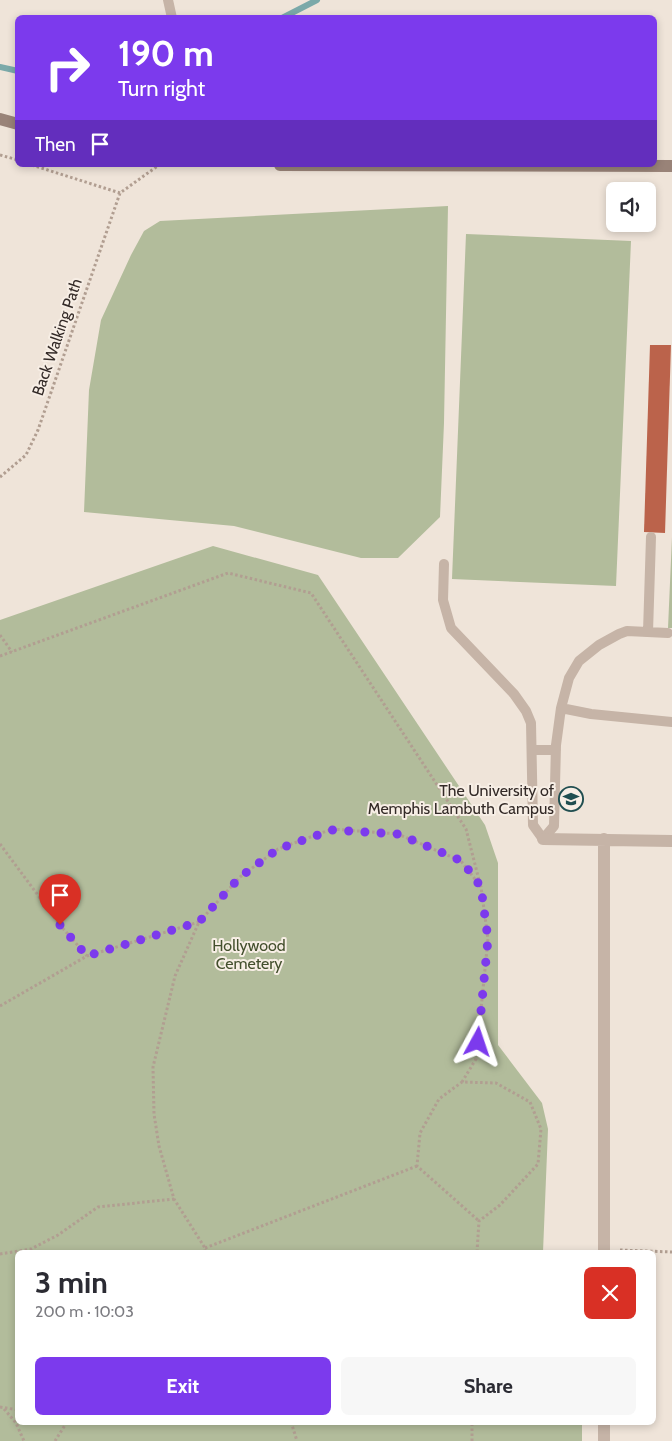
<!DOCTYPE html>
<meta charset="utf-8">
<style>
:root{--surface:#fff;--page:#f7f7f7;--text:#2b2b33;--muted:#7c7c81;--accent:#7c3aed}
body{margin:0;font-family:Cabin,sans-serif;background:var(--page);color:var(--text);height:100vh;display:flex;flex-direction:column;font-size:19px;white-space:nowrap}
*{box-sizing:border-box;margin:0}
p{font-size:16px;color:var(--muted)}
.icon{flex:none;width:28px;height:28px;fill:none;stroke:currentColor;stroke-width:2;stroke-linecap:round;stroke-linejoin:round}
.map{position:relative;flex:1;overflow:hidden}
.panel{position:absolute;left:15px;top:1250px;width:641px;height:175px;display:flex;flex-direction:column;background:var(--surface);border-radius:8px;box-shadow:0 2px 8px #0003}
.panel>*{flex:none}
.banner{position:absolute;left:15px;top:15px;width:642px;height:152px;border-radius:8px;box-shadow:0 2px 8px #0003;background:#7c3aed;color:#fff;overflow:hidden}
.fabs{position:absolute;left:606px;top:182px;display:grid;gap:10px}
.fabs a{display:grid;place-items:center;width:50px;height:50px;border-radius:8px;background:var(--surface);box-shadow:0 2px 8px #0003;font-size:25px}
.pin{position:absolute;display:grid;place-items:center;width:42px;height:42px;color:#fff;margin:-51px -21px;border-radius:50% 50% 50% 0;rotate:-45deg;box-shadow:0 0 5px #0007}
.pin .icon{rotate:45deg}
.me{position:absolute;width:55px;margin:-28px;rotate:5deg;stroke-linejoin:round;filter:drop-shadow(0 0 4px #0008)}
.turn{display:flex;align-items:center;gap:18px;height:105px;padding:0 20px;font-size:22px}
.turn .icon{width:65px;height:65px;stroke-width:2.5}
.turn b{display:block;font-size:35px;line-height:42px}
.then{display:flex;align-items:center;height:48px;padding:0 20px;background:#0003;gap:10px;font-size:19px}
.round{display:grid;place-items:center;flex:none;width:52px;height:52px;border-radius:8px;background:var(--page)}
.headline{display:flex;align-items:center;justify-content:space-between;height:85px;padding:0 20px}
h1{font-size:30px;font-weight:800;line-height:38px}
.primary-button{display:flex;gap:10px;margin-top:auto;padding:10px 20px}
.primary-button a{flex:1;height:58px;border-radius:8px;background:var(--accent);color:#fff;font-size:20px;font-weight:800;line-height:58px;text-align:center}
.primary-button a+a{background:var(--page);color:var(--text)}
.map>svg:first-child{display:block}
.green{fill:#b2bc9b}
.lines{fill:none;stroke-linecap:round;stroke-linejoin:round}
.stream{stroke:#7ba9a9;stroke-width:6}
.building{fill:#bb634b}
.path{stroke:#b19e91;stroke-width:3;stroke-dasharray:2.5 2.5;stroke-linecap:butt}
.lane{stroke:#c6b4a7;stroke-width:10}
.street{stroke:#c6b4a7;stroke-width:12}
.secondary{stroke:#998378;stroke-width:12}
.route{stroke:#7c3aed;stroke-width:9;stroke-dasharray:0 16.2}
.labels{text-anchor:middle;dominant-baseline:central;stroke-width:4;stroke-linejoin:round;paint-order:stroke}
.street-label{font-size:16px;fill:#332a27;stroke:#f7eee5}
.poi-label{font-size:16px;fill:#332a27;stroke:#f7eee5;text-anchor:end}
.park-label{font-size:16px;fill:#434f2d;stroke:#f7eee5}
</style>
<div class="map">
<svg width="672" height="1441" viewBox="0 0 672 1441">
<rect width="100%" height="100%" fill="#efe4d9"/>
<path class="green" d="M448 206 444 423 440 517 398 558H361L234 526 84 512 89 390 101 320 131 255 144 231 160 221Z
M466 234 631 241 616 586 452 579Z
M672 537V628H668Z
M213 546 318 575 485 825 498 863V1045L542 1103 548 1129 543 1252H18V1422H582V1441H0V620Z"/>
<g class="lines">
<path class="stream" d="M282 18 317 0
M0 67 18 71"/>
</g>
<path class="building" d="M650 345H671L665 533 644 532Z"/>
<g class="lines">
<path class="path" d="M0 155 18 160
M32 165 120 193
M0 477 26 455 38 430 120 193 159 165
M0 635 12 652
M0 656 228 573 311 593 466 829 480 884
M0 844 60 925 87 956
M0 1006 87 956 199 922
M205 1248 417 1166
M620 1250 672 1252
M205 1252V1248L174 1199 159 1146 154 1114 153 1067 175 976 199 922 240 877 278 849 332 829 398 834 461 861 481 887 488 939 476 1059 462 1082
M477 1252 479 1221 500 1205 538 1164 541 1129 530 1102 496 1083 462 1082 439 1099 420 1133 417 1166 479 1221
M0 1254 31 1249 58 1235 98 1207 174 1199
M0 1407 18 1410
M4 1409 16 1423 24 1441
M291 1422 297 1441
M55 1441 67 1422
M472 1441V1422"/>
<path class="lane" d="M168 0 172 18
M444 564 443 600 451 628 514 694 526 711 531 723 533 825 543 839 554 826 556 745 561 708 569 678 579 661 599 645 619 634 627 631 668 633
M648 632 651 537
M561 708 591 714 672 722
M532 750H556"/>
<path class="street" d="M543 839 672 841
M604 839V1252
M604 1441V1422"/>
<path class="secondary" d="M0 119 18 124
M280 165 672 166"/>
</g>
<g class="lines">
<path class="route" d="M60 925 87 956 199 922 240 877 278 849 332 830 398 834 462 861 481 887 488 939 478 1042"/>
</g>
<defs>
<symbol id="university-ring" viewBox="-11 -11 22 22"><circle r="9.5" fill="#f7eee5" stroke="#204e50" stroke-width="1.5"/><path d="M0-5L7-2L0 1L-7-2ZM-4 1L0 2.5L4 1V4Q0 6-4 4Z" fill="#204e50"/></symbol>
</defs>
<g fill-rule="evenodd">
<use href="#university-ring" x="557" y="785" width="28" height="28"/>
</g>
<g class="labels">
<g class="street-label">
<text transform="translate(57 337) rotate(-71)">Back Walking Path</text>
</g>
<g class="poi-label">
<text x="554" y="790">The University of<tspan x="554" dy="18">Memphis Lambuth Campus</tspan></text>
</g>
<g class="park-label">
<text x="249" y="945">Hollywood<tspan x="249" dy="18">Cemetery</tspan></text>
</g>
</g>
</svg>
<div class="fabs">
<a><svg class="icon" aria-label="sound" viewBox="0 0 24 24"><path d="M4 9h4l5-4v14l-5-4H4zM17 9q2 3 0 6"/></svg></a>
</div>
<div class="pin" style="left:60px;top:925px;background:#d93025"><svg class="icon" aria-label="arrive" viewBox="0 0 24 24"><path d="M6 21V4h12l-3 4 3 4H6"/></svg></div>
<svg class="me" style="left:478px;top:1042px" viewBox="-20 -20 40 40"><path d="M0-17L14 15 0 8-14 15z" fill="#7c3aed" stroke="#fff" stroke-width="4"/></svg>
<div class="banner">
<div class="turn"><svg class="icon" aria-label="right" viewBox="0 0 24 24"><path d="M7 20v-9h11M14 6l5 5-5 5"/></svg><div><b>190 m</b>Turn right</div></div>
<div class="then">Then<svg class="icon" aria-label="arrive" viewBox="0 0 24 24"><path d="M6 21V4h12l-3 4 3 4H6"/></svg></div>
</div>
<section class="panel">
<div class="headline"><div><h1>3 min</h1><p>200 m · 10:03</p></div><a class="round" style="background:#d93025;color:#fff"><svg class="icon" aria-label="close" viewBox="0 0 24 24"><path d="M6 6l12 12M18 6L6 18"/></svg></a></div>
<div class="primary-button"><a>Exit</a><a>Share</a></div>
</section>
</div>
